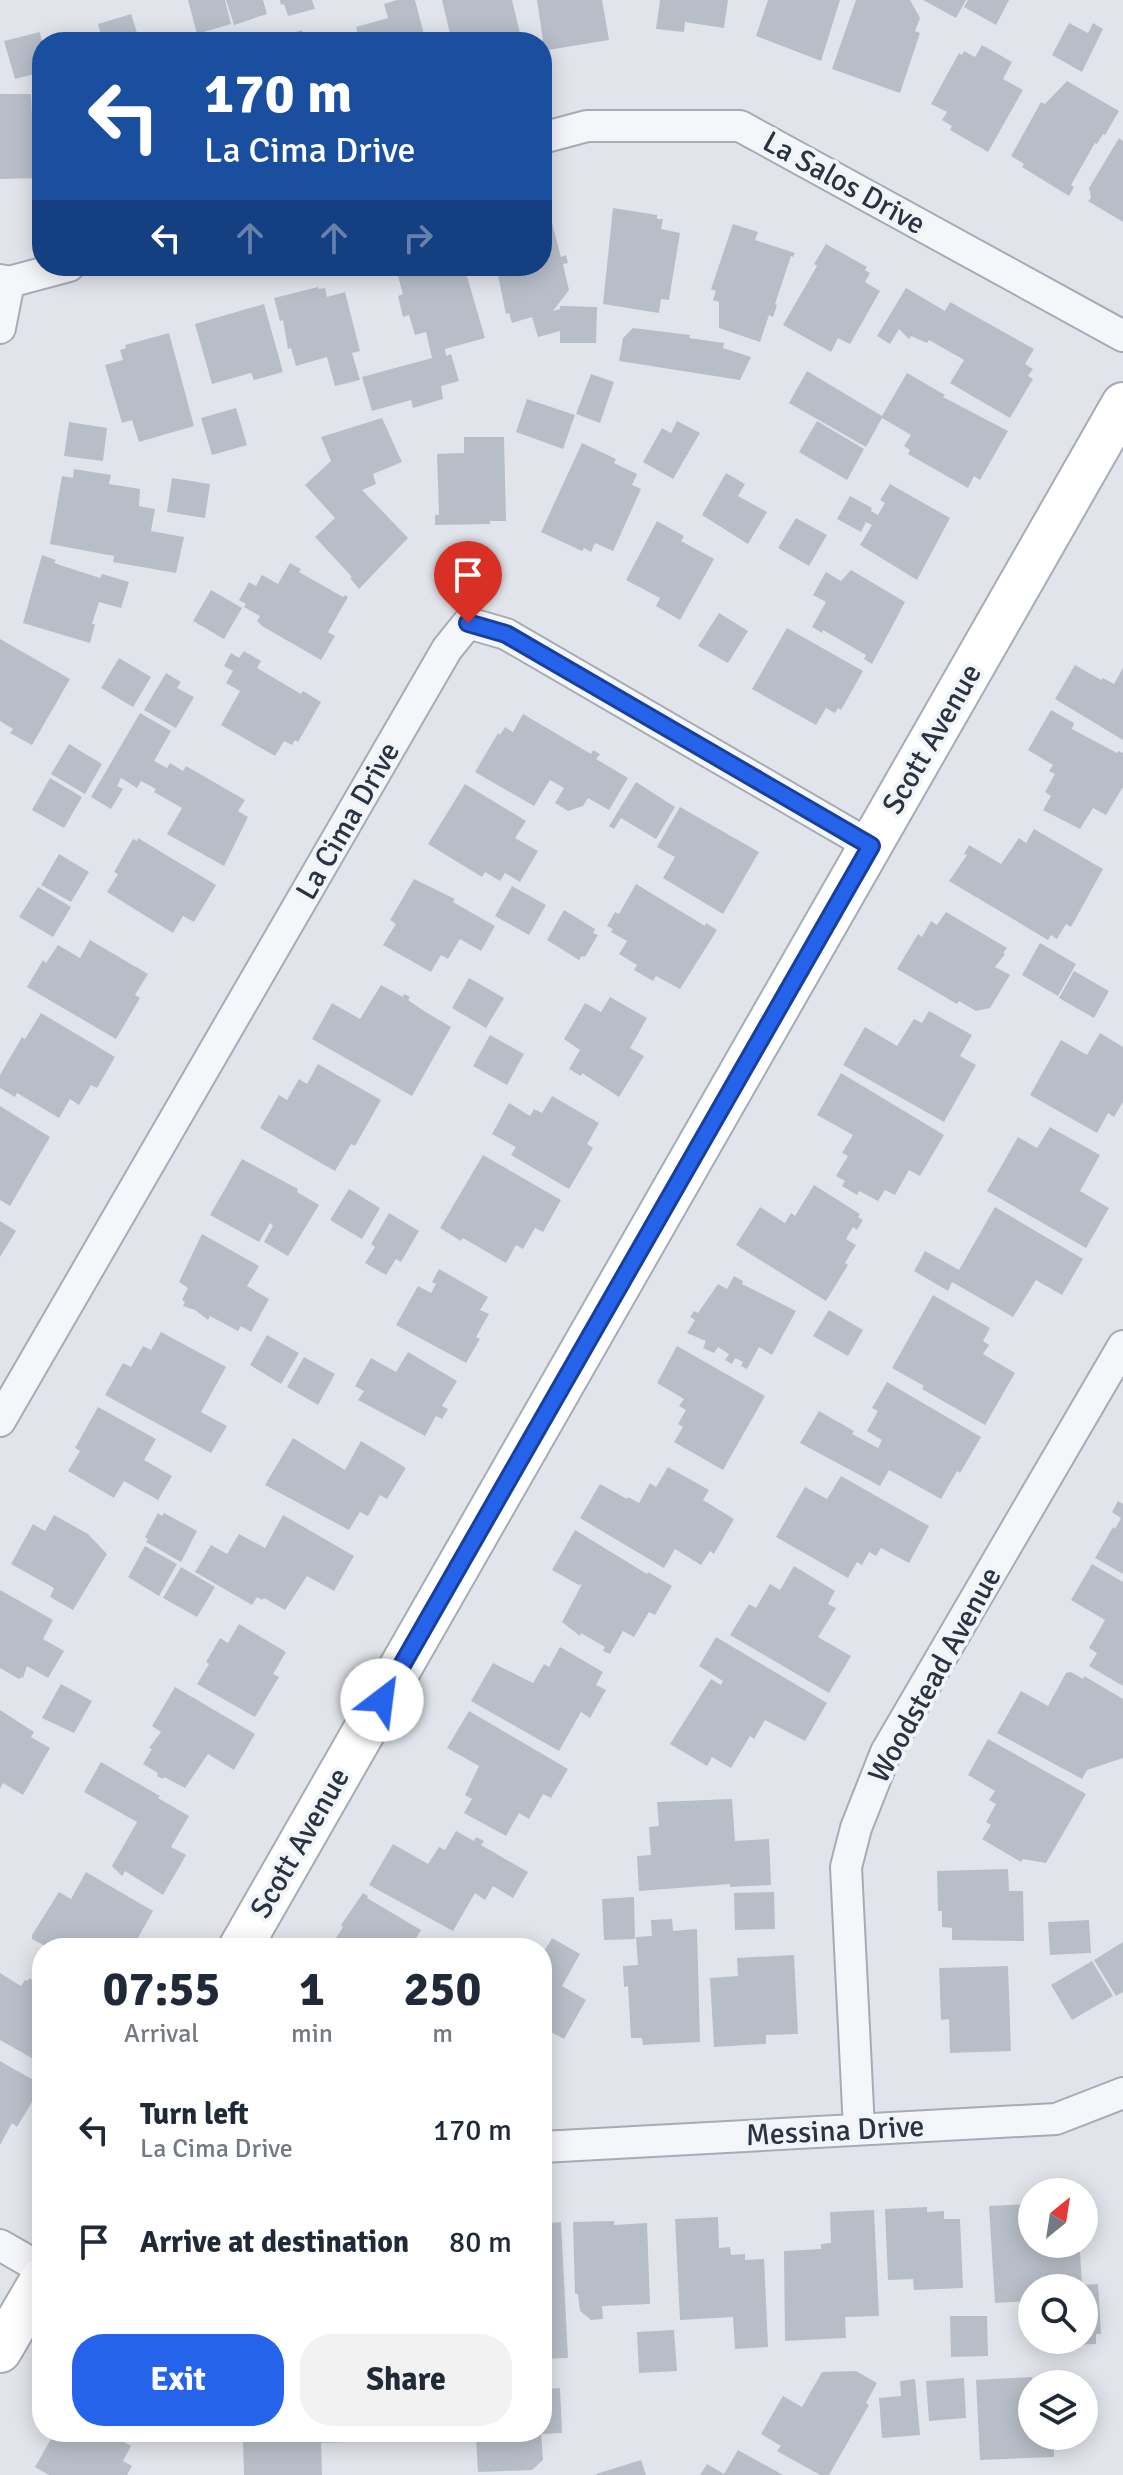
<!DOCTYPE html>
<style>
:root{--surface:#fff;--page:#f2f2f3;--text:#1f2937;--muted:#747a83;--accent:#2563eb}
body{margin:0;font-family:Signika,sans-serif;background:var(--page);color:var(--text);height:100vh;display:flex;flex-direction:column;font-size:30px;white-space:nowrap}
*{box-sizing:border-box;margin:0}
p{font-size:26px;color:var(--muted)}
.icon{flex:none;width:44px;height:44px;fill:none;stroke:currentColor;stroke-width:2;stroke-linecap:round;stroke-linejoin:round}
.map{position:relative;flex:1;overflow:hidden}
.sheet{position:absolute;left:32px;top:1938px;width:520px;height:504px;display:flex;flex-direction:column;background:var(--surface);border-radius:32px;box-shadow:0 4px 20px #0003}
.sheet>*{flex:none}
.top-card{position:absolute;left:32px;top:32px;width:520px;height:244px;border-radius:32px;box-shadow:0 4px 20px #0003;background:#1a4fa0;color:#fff;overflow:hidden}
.needle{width:52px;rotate:30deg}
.buttons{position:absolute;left:1018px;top:2178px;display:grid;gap:16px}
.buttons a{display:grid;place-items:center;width:80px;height:80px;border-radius:50%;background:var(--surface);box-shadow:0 4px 20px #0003;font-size:40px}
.pin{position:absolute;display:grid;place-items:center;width:68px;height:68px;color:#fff;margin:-82px -34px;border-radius:50% 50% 50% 0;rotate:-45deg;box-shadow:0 0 8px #0007}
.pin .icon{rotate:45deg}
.me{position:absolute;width:88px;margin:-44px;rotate:30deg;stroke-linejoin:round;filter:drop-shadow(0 0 6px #0008)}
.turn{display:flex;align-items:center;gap:28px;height:168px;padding:0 40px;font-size:36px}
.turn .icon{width:104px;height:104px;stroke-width:2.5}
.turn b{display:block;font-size:56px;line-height:68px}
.lanes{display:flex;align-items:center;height:76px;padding:0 40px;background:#0003;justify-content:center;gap:40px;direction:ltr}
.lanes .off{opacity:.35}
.eta{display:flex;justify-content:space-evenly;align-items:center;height:136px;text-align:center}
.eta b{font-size:48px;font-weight:800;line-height:56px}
.action{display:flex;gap:16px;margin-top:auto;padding:16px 40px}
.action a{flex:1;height:92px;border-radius:32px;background:var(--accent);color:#fff;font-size:32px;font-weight:800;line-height:92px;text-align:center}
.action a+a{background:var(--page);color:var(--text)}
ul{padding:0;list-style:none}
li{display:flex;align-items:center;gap:24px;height:112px;padding:0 40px}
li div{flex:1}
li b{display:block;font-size:30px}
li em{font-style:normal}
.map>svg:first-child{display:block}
.building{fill:#b8bec8}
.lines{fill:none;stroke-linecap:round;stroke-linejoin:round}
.street-casing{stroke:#a6acb5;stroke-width:34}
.secondary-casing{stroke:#a6acb5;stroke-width:46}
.street{stroke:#f4f6f9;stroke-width:30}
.secondary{stroke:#fff;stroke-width:42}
.route-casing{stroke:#184099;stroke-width:20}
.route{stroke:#2563eb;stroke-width:14}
.labels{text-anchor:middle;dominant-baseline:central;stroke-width:8;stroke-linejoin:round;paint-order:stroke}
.street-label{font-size:30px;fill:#293343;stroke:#f1f4f8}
</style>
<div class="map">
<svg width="1123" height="2475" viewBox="0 0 1123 2475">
<rect width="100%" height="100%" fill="#e1e5eb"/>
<path class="building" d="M188 0H225L231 24 197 34Z
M226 0H263L267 14 234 25Z
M280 0H312L315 9 288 16 284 4 281 5Z
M397 0H415L426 42H353V39L359 38 356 27 388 18 384 4Z
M442 0H512L520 33 523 32 525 42H452Z
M537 0H602L609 40 542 51 543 40Z
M660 0H728L724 28 685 22 684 32 656 29Z
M768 0H840L821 61 756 36Z
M856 0H910L920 18 915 31 920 33 900 93 832 69Z
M923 0H966L956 18Z
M968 0H1009L996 25 964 7Z
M131 14 140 42H103L98 24Z
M1069 23 1088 33 1093 23 1103 29 1082 72 1052 55Z
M302 30 305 42H276L275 38Z
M40 32 42 42V72L15 79 4 41Z
M982 45 1012 62 1003 79 1023 90 988 152 950 130 952 126 942 120 947 112 931 104 959 53 962 55 964 51 975 57Z
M1067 81 1119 111 1105 135 1103 134 1097 144 1095 143 1071 185 1074 187 1069 196 1022 167 1024 164 1011 156 1041 102 1045 104Z
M0 94H31L32 115H41L42 178 0 179Z
M1119 138 1123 141V222L1088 201 1091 198 1089 188Z
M613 208 657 215V219H663L661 229 680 233 669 300 661 299 659 313 603 304Z
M552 223 561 257 566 255 568 263 563 264 569 290 553 311 560 309V306L597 307 596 343H560V331L538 337 532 317 512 323 509 313 506 314 496 266H542V226Z
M733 224 758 232 755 240 795 253 793 257 791 256 775 304 777 305 773 317 769 315 760 342 719 328V302L713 300 716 291 711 289Z
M826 244 867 267 865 270 870 273 865 282 880 291 850 344 838 338 831 352 783 325 817 266 814 264Z
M406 266H464L485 338 445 349 446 356 451 354 459 381 441 386 443 399 413 408 411 400 372 411 362 377 432 358 426 332 415 335 409 315 403 317 398 296 403 294 396 269Z
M318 287 319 289 325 288 327 297 345 292 360 351 352 353 360 380 335 386 327 357 296 366 291 348 288 349 283 320 280 321 274 298Z
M906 288 945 311 950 302 1034 349 1025 364 1033 369 1028 376 1033 379 1010 418 950 383 964 360 929 340 927 343 911 336 909 339 899 329 890 344 877 336Z
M264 304 283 372 254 380 251 373 212 384 195 324Z
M633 328 690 335 689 338 724 343 723 348 751 357 740 380 619 361 623 338Z
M169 333 194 426 139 442 132 420 122 423 105 365 123 360 120 350 126 348 125 345Z
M807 371 882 416 907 373 945 395 943 397 1008 431 980 480 974 476 968 488 908 454 910 450 904 446 911 435 882 418 866 447 789 403Z
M591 374 614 382 600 423 576 414Z
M527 399 575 415 563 449 516 432Z
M236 408 247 445 212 455 201 418Z
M382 418 402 462 373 474 376 484 362 490 408 538 359 589 350 578 352 577 315 537 335 518 305 485 331 461 321 437Z
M677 421 700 433 673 479 643 462 662 428 671 433Z
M817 421 864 449 847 480 799 452Z
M69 422 107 428 103 461 64 456Z
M464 437H504L506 521H490V524L435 525V515H439L437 454 464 453Z
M582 443 616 459 614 463 637 474 632 485 641 489 613 551 595 543 591 552 584 548 582 551 541 532Z
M74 469 111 475 109 484 140 489 139 506 155 509 151 531 184 537 176 573 113 562 114 556 50 544 62 476 73 478Z
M726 473 745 484 738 496 767 512 748 544 702 515Z
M172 478 210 484 205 518 167 512Z
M890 484 950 518 917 580 860 545 872 525 866 522 861 532 837 519 850 496 872 508 871 511 878 515 885 503 880 500Z
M796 518 827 535 809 566 778 548Z
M657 521 684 536 681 541 714 559 680 620 656 606 660 598 626 580Z
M42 555 56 560 54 563 100 578 102 574 129 582 121 608 99 602 92 624H95L90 643 23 623Z
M290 563 301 569 299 572 343 597 345 595 348 597 328 632 335 636 321 660 262 626 257 621 260 616 244 607 246 604 239 600 249 582 256 586 262 575 278 584Z
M851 570 905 602 872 664 864 659 866 655 823 630 822 633 812 627 826 602 813 595 826 572 841 581Z
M211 590 242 608 224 639 193 621Z
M719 613 748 631 728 663 698 646Z
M787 628 863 671 841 710 838 708 835 713 826 708 816 725 752 689Z
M0 639 70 679 32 745 10 733 13 729 0 721Z
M244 651 261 661 257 668 301 694 303 691 321 702 298 742 295 740 292 745 284 741 275 756 221 725 240 691 226 683 233 671 224 666 231 653 239 658Z
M119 658 151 677 133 707 101 688Z
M1075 665 1101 680 1103 678 1114 684 1123 668V740L1055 699Z
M166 673 181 682 177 688 194 697 176 728 144 710Z
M1051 710 1074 723 1072 729 1117 753 1119 751 1123 753V787L1106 815 1093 808 1080 829 1043 810 1051 796 1045 792 1055 774 1049 771 1053 765 1028 750Z
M140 713 171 731 154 761 167 768 170 763 183 771 186 766 245 800 238 811 248 817 224 866 167 834 182 808 154 792 156 789 141 781 137 788 121 778 117 786 123 789 111 809 91 797Z
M523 714 591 754 593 750 600 754 596 759 628 778 609 810 588 798 583 806 568 811 555 803 564 788 550 780 534 806 475 772 498 733 500 735 505 727 513 732Z
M69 744 102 764 85 794 51 774Z
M50 778 82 797 64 828 32 810Z
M636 782 675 807 656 839 621 818 614 829 609 826Z
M465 784 526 821 515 838 538 851 520 882 505 873 500 881 485 872 482 877 428 844Z
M680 807 759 852 723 914 663 878 675 857 657 847Z
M1034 829 1103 869 1071 927 1066 924 1057 939 1051 935 1048 940 949 881 967 855 964 854 969 845 1001 864 1019 838 1026 843Z
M138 838 216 885 194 922 183 916 173 933 107 892 118 874 114 872 133 839 137 841Z
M59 854 89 872 71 902 41 885Z
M414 879 455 899 453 902 495 926 481 951 460 939 448 959 441 955 431 972 383 945 396 924 390 920Z
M636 884 705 926 706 923 717 930 680 989 656 976 653 981 634 970 637 965 619 954 627 941 611 932 613 929 607 926 615 912 619 914Z
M512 886 546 905 529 935 495 916Z
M38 887 71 907 53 937 19 917Z
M564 910 595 929 593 933 598 935 585 957 582 956 579 960 547 940Z
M946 912 1007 948 1003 953 1005 954 995 967 1010 975 990 1008 976 1011 959 1001 957 1004 897 969 918 934 922 937 931 921 937 925Z
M90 940 148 974 135 995 140 998 116 1039 27 987 43 960 46 963 58 945 80 958Z
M1040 943 1076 964 1058 996 1022 975Z
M1074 971 1109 991 1094 1018 1059 998Z
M469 978 504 998 486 1028 452 1008Z
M381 985 403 997 404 994 410 997 408 1000 424 1011 451 1027 412 1096 312 1039 332 1003 360 1019Z
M610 997 647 1018 630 1048 644 1056 619 1097 582 1073 581 1076 569 1069 580 1050 564 1039 585 1003 601 1012Z
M929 1011 972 1035 960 1056 976 1065 944 1122 843 1065 865 1027 897 1046 914 1019 922 1023Z
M41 1013 115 1057 97 1088 91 1085 79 1105 70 1099 59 1118 17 1093 15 1097 0 1088V1075L22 1037 25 1039Z
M1100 1033 1123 1047V1102L1114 1117 1108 1113 1097 1133 1030 1095 1061 1040 1087 1055Z
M490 1035 524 1054 507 1085 473 1066Z
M318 1064 381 1100 355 1146 351 1144 335 1171 260 1128 279 1095 287 1100 299 1079 307 1084Z
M841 1073 944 1135 920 1176 909 1170 895 1195 885 1190 878 1201 859 1191 857 1195 842 1186 845 1181 836 1176 848 1156 842 1153 853 1135 817 1115Z
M552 1096 599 1123 587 1144 593 1148 569 1189 511 1155 516 1147 492 1134 509 1103 530 1116 534 1109 542 1113Z
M0 1106 50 1137 10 1206 0 1200Z
M1050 1127 1100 1155 1080 1191 1109 1208 1086 1248 987 1191 1018 1137 1037 1148Z
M483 1155 561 1200 543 1232 535 1228 523 1249 516 1245 506 1263 463 1238 461 1241 440 1228Z
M242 1159 298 1189 297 1192 319 1205 288 1256 264 1242 273 1226 270 1223 259 1242 210 1215Z
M814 1185 860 1214 858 1217 863 1220 857 1230 853 1227 846 1239 856 1245 845 1263 848 1265 826 1301 736 1245 760 1207 785 1223 791 1213 795 1216Z
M349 1189 380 1208 362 1239 330 1220Z
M995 1207 1083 1259 1062 1295 1036 1280 1013 1317 952 1282 948 1291 914 1271 925 1251 959 1270Z
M389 1213 419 1231 401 1262 396 1259 386 1275 365 1263 375 1247 371 1244Z
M0 1221 16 1231 0 1257Z
M202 1234 259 1266 247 1286 269 1299 251 1332 241 1326 238 1331 210 1316 208 1320 195 1310 183 1306 185 1302 182 1300 188 1288 179 1282Z
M439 1269 488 1297 480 1310 489 1314 476 1337 480 1339 466 1363 396 1325 418 1286 431 1293 436 1284 432 1282Z
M734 1276 743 1281 742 1284 796 1311 772 1355 759 1347 747 1369 741 1366 743 1362 735 1358 732 1364 725 1360 729 1354 718 1347 714 1353 703 1348 706 1341 687 1333 695 1320 690 1317 694 1311 698 1313 718 1284 727 1289Z
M933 1295 990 1328 983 1341 989 1345 983 1354 1015 1373 985 1425 922 1389 924 1386 892 1368Z
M829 1310 863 1330 848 1356 813 1336Z
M161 1332 226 1367 201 1412 227 1426 211 1453 105 1395 123 1363 131 1367 143 1346 151 1350Z
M267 1335 299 1353 281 1384 250 1365Z
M677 1346 765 1396 723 1470 674 1442 683 1427 678 1424 686 1410 679 1406 684 1399 657 1383Z
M408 1352 457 1381 442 1406 448 1409 442 1419 436 1416 425 1436 358 1400 364 1391 355 1386 371 1358 396 1372Z
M304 1357 335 1374 318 1405 287 1387Z
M887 1382 981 1437 960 1473 957 1471 941 1499 889 1470 880 1486 800 1443 819 1411 854 1431 852 1434 878 1448 882 1440 867 1431 878 1411 872 1408Z
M98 1407 156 1439 144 1460 172 1476 158 1500 124 1481 114 1498 68 1471 80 1451 75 1448Z
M293 1438 345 1470 361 1441 406 1468 387 1499 380 1495 368 1516 360 1512 349 1530 265 1485Z
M668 1467 709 1490 703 1500 734 1519 714 1554 710 1551 701 1565 675 1549 664 1568 580 1518 600 1484 627 1499 628 1497 639 1503 650 1483 656 1487Z
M841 1476 929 1526 909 1563 881 1548 876 1556 869 1552 862 1565 857 1562 848 1578 776 1537 805 1487 827 1499Z
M1118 1501 1123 1504V1574L1095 1558 1113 1527 1115 1529 1121 1518 1112 1512Z
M158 1513 162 1516 164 1513 197 1531 181 1562 146 1542 148 1539 145 1537Z
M54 1515 88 1534 107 1554 73 1610 50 1597 54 1588 11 1564 33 1524 45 1531Z
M283 1515 354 1556 334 1591 307 1576 285 1610 264 1598 262 1600 257 1597 252 1605 195 1572 211 1545 227 1554 239 1534 265 1548Z
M575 1530 647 1574 648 1572 672 1586 655 1615 649 1612 634 1637 623 1631 610 1654 603 1651 605 1647 581 1633 580 1636 562 1622 582 1584 579 1585 552 1570Z
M145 1546 177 1564 159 1596 128 1577Z
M1092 1564 1123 1582V1686L1089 1666 1097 1653 1089 1648 1105 1620 1071 1600Z
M794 1566 835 1591 828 1604 836 1608 818 1637 851 1656 829 1693 730 1635 749 1604 756 1608 770 1584 780 1590Z
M181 1567 215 1587 197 1617 163 1598Z
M0 1590 53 1620 43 1639 64 1651 48 1678 27 1666 23 1678 21 1677 19 1679 0 1668Z
M239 1624 286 1652 273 1674 279 1677 255 1717 197 1684 209 1664 206 1662 220 1638 228 1643Z
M716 1637 827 1703 805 1741 765 1720 754 1739 750 1736 731 1768 712 1757 707 1766 670 1744 711 1679 721 1685 723 1681 699 1666Z
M560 1647 603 1672 596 1685 606 1690 590 1718 581 1712 559 1751 471 1701 493 1663 533 1683 544 1664 549 1667Z
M1071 1672 1083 1679 1084 1676 1123 1699V1758L1087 1770 1082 1779 997 1733 1021 1691 1048 1706 1066 1673Z
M61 1684 92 1701 74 1733 42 1718Z
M175 1687 255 1734 234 1770 208 1754 185 1788 164 1777 163 1779 157 1776 158 1773 143 1764 152 1749 149 1748 161 1732 152 1726Z
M0 1710 34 1732 31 1737 50 1748 23 1795 3 1783 0 1789Z
M469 1711 568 1769 551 1798 543 1794 529 1819 519 1813 506 1836 464 1813 472 1799 465 1795 479 1766 447 1748Z
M988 1739 1086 1794 1046 1863 1023 1859 1021 1862 982 1839 991 1825 986 1822 996 1804 989 1800 995 1791 968 1775Z
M101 1762 160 1796 158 1798 189 1816 171 1847 186 1855 163 1895 125 1871 122 1876 112 1866 137 1822 84 1792Z
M732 1799 735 1841 769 1839 771 1885 730 1887V1884L639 1891 637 1856 651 1855 649 1827 659 1826 657 1802Z
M456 1831 474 1841 476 1837 484 1841 481 1845 528 1872 513 1898 493 1886 485 1900 475 1893 453 1931 369 1885 393 1844 428 1864 439 1847 445 1850Z
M1008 1869 1009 1891H1023L1024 1941 952 1940V1928L942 1927V1911H938L937 1871Z
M86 1872 153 1911 135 1943 127 1938 122 1948H49L32 1939V1935L59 1892 71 1899Z
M774 1892 775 1929 735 1930 734 1893Z
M363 1893 368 1896 367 1898 421 1930 410 1948H337L341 1941 336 1938 343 1927 341 1925Z
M634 1897 635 1939 604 1940 602 1899Z
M672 1919 673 1931 697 1929 700 2042 643 2045 642 2038H631L628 1986 624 1987 623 1966 638 1965 636 1937 652 1936 651 1920Z
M1089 1920 1091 1953 1050 1955 1048 1922Z
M552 1938 580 1954 562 1986 586 2000 564 2039 549 2031 547 2036 542 2033V1955Z
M1123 1942V1992L1116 1996 1094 1960Z
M794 1955 798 2034 766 2035V2044L714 2047 710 1978 738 1976 737 1958Z
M1092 1961 1113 1996 1072 2020 1051 1985Z
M1008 1966 1011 2051 950 2053 949 2019 941 2020 939 1968Z
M0 1973 21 1986 25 1980 28 1981 29 1978 42 1986V2064L0 2040Z
M0 2061 42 2085 17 2127 12 2123 0 2145Z
M1031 2204 1033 2246 1058 2245 1059 2253 1080 2252 1082 2285 1098 2284 1101 2334H1096V2344L1068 2345V2340H1084V2288H1032V2301L995 2303 989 2206Z
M927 2207V2212L944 2211V2219H960L963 2288 914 2290 913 2279 888 2280 885 2209Z
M874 2210 879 2316 845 2317 846 2338 785 2341 784 2251 821 2249V2244L831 2243 830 2212Z
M718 2217 719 2248 730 2247 731 2255 745 2254V2260L764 2259 768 2347 735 2349 733 2317 680 2320 675 2219Z
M614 2221V2225L647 2223 650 2304 602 2306 603 2319 591 2320 580 2311 578 2294H575L573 2222Z
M561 2222 568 2358 542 2359V2224Z
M950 2316H987L988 2356 951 2357Z
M674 2330 677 2371 639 2373 637 2332Z
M856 2371 877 2383 866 2403 869 2405 829 2475H820L777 2451 781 2446 761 2434 783 2396 802 2407 822 2372Z
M1032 2377V2436H1054V2457L980 2460 976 2380Z
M964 2378 966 2418 929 2421 926 2381Z
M915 2379 920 2435 882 2438 879 2398 901 2396 900 2381Z
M560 2388 562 2433 542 2434V2389Z
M55 2432H107L131 2446 123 2461 132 2466 127 2475H49L35 2467Z
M239 2432H369V2441L321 2443 322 2475H244L243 2440H239Z
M406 2432H444V2435L406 2437Z
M467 2432H541L543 2460 532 2470 478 2472 476 2438H467Z
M738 2450 783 2475H700L707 2464 724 2474Z
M641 2460 646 2475H597L596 2474Z"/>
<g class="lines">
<defs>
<path id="street" d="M542 138 587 126H740L1123 336
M0 280 9 282 69 266
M0 328 9 282
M0 1421 447 649 468 623 506 634 871 846
M859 2129 846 1867 856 1828 886 1752 1123 1346
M542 2147 1056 2119 1123 2093
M0 2245 42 2269"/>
<path id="secondary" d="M240 1948 1123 404
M0 2351 42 2279"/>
</defs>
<use href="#street" class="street-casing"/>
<use href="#secondary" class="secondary-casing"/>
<use href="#street" class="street"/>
<use href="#secondary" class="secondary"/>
</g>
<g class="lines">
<defs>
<path id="route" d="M382 1700 871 846 506 634 468 623"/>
</defs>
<use href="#route" class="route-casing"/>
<use href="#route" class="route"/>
</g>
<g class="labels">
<g class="street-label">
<text transform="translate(844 183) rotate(29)">La Salos Drive</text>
<text transform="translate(932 739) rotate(-60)">Scott Avenue</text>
<text transform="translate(348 821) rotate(-60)">La Cima Drive</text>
<text transform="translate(935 1675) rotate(-61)">Woodstead Avenue</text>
<text transform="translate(300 1843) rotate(-60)">Scott Avenue</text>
<text transform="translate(835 2131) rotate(-3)">Messina Drive</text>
</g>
</g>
</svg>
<div class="buttons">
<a><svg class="needle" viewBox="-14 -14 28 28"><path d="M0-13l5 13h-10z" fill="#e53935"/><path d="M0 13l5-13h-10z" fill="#747a83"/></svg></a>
<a><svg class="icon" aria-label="search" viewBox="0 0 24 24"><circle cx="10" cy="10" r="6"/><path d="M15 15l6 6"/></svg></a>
<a><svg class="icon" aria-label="layers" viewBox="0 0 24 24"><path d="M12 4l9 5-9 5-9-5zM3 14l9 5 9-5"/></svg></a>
</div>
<div class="pin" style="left:468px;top:623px;background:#d93025"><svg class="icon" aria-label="arrive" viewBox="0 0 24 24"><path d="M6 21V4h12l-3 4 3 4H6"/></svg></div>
<svg class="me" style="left:382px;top:1700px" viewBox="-20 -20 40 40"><circle r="19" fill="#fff"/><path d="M0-13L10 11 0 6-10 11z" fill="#2563eb"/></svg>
<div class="top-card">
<div class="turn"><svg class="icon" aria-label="left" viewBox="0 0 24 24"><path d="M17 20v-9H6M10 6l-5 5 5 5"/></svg><div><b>170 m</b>La Cima Drive</div></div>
<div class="lanes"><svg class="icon" aria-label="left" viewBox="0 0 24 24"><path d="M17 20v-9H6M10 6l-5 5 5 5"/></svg><svg class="icon off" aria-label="ahead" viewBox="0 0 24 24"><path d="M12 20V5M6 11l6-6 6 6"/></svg><svg class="icon off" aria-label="ahead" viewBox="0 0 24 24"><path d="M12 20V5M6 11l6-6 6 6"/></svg><svg class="icon off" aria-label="right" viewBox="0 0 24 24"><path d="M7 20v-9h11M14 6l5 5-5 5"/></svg></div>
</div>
<section class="sheet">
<div class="eta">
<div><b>07:55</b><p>Arrival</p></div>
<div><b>1</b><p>min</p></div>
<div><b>250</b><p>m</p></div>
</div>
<ul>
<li><svg class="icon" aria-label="left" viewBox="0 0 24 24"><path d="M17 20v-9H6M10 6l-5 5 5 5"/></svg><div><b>Turn left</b><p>La Cima Drive</p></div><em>170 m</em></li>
<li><svg class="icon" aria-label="arrive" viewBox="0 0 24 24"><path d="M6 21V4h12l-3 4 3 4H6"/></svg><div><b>Arrive at destination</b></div><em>80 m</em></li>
</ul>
<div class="action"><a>Exit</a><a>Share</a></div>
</section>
</div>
